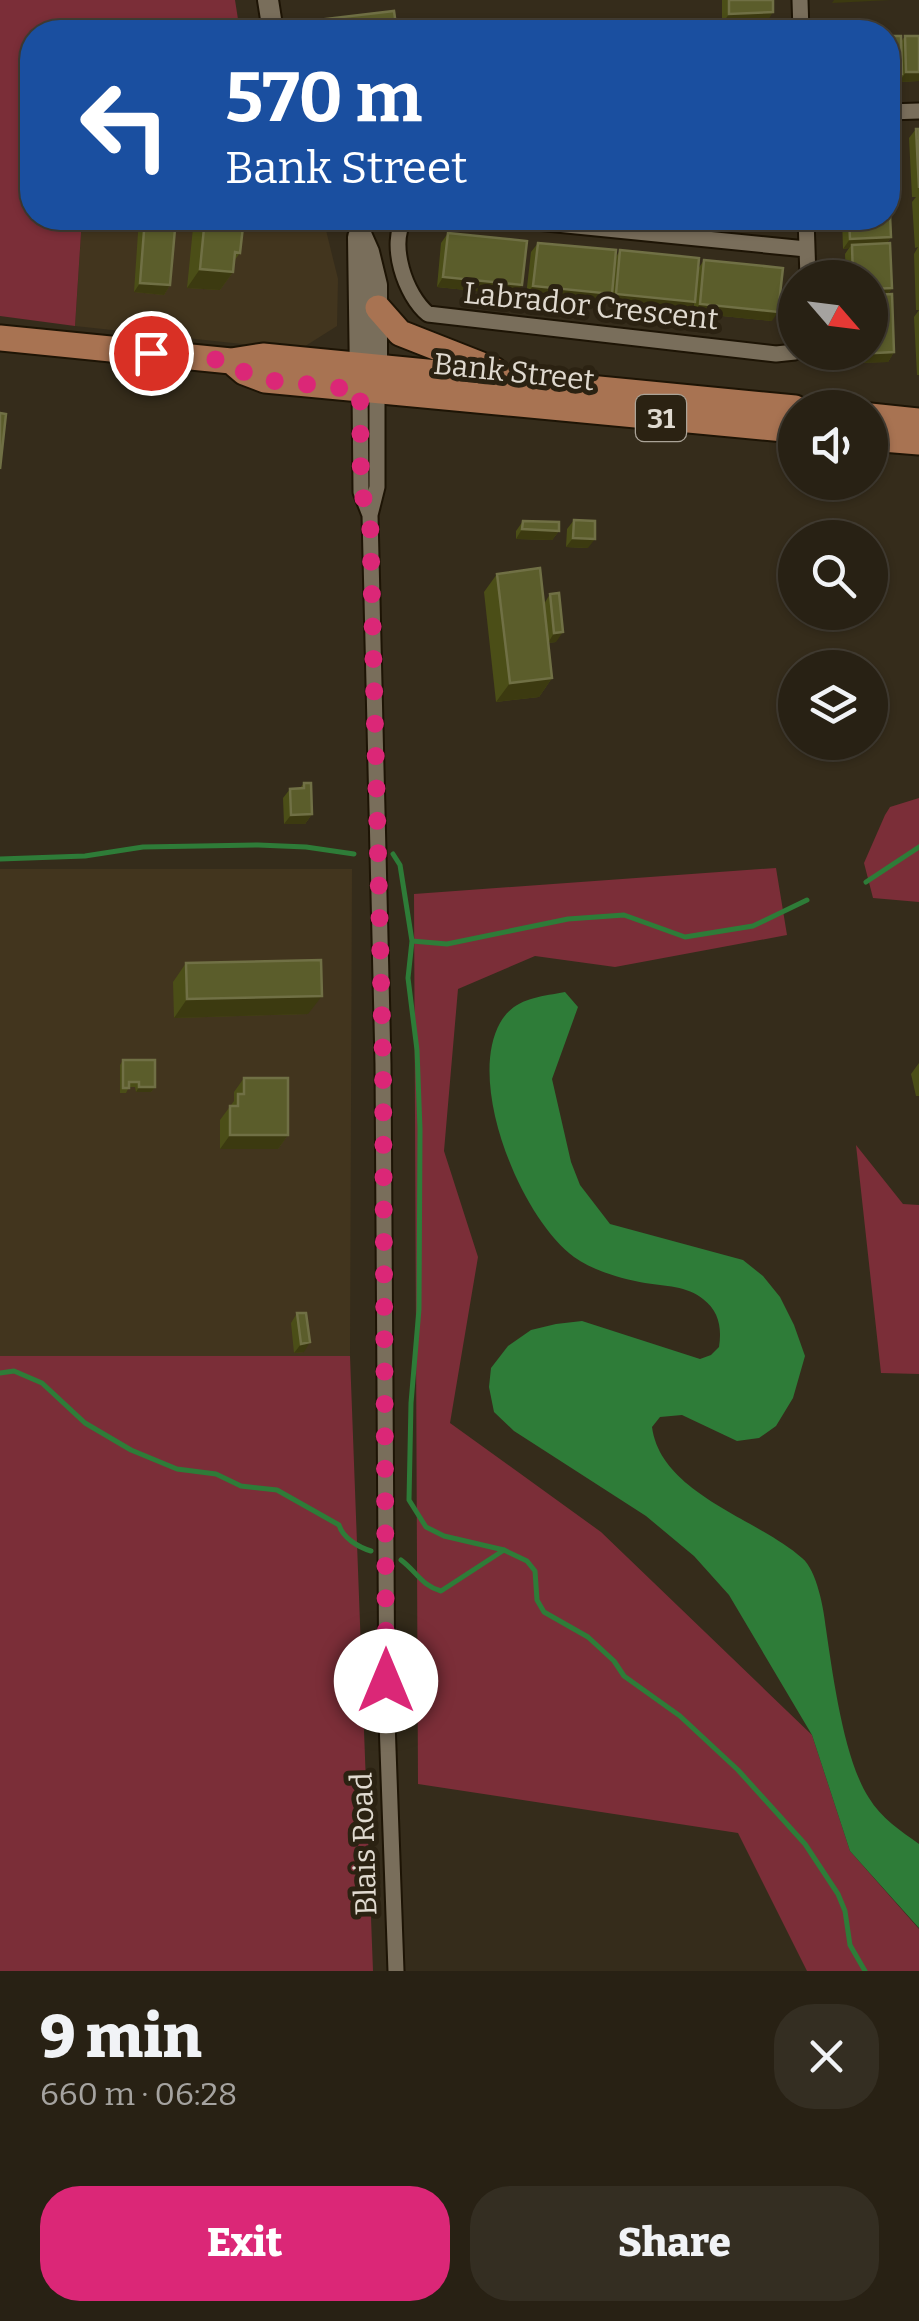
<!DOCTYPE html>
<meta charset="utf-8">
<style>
:root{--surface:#282114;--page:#342e22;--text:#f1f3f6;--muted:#a5a3a0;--line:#443e34;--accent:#db2777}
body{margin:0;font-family:Bitter,serif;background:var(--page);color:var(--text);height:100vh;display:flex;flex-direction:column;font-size:38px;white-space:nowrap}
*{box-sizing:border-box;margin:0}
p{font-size:32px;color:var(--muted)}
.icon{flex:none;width:55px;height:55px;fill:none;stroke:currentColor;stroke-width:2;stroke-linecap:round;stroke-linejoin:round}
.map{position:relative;height:1971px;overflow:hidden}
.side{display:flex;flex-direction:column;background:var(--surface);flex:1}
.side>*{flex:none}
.guide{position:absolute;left:20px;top:20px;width:880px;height:210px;border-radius:40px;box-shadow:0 2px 8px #0004,0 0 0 2px var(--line);background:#1a4fa0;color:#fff;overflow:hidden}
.needle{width:65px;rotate:118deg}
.fabs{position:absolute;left:778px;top:260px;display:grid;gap:20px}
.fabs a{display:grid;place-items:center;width:110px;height:110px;border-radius:50%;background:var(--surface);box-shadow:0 2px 8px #0004,0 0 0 2px var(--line);font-size:50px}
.pin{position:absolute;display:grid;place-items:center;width:85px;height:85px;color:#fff;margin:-42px;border:5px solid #fff;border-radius:50%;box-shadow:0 2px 10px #0007}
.me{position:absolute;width:110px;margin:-55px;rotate:0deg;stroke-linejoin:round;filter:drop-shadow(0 0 8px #0008)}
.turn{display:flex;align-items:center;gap:35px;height:210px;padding:0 40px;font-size:45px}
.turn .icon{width:130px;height:130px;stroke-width:2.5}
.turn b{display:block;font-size:70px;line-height:85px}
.round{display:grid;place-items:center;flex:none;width:105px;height:105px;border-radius:40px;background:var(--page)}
.summary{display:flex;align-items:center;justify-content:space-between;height:170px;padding:0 40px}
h1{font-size:60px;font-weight:800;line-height:75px}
.primary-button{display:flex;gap:20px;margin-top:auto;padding:20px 40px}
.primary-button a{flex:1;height:115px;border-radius:40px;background:var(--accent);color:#fff;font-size:40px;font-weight:800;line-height:115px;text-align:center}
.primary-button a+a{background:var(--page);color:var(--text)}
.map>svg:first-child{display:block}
.built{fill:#42351e}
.green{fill:#7b2e38}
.water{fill:#2e7c38}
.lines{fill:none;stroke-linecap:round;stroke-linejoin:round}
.stream{stroke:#2e7c38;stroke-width:5}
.minor-casing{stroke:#1d1405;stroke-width:19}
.tertiary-casing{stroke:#1d1405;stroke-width:24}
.primary-casing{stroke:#1d1405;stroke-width:29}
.minor{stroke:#796e5b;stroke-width:15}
.tertiary{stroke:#796e5b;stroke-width:20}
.primary{stroke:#a87352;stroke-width:25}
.wall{fill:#4b4e17}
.shaded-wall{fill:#3c3a10}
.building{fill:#5b5d2b;stroke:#707045;stroke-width:2.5}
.route{stroke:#db2777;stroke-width:18;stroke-dasharray:0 32.4}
.labels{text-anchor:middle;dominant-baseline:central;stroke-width:10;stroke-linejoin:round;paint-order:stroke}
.shield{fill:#2b2212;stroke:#aaa397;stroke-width:2.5}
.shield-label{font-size:28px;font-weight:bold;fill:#e0dad0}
.street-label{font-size:30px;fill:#e0dad0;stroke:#2b2212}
</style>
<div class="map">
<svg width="919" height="1971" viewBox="0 0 919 1971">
<rect width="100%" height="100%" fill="#352c1b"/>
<path class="built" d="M82 218H323L338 279 337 326 299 350 75 326Z
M0 869H352L350 1356H0Z"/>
<path class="green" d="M0 0H235L240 32H32V218H82L75 326 0 316Z
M919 798V902L873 898 864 863 885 815 890 807Z
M776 868 787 935 615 967 535 956 458 989 444 1151 478 1257 450 1423 601 1532 812 1735 850 1851 919 1929V1971H807L738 1833 418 1784 414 894Z
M856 1145 903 1204 919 1205V1374L881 1373Z
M0 1356H350L373 1971H0Z"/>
<path class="water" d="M565 992 578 1007 552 1079 571 1162 580 1185 610 1224 743 1260 763 1276 780 1297 794 1325 805 1356 793 1398 776 1426 759 1438 737 1441 682 1415 660 1417 652 1427C661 1494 757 1518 802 1558 817 1570 824 1610 826 1629 833 1676 844 1760 869 1798 881 1818 901 1831 919 1844V1928L850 1851 812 1735 729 1595 694 1556 646 1516 514 1431 494 1412 489 1387 491 1368 508 1346 531 1330 556 1324 582 1321 700 1359 711 1355 719 1347C722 1328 719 1311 703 1299 688 1286 664 1286 645 1283 623 1279 593 1271 574 1257 521 1218 466 1084 500 1023 514 998 539 997 565 992Z"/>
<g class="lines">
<path class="stream" d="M393 854 400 865 412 941 408 978 417 1050 420 1129 419 1309 411 1403 409 1500 426 1527 444 1536 504 1550 527 1561 535 1571 537 1600 544 1612 588 1637 614 1661 624 1676 680 1716 738 1770 805 1844 838 1894 845 1911 850 1945 865 1971
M0 859 85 856 143 847 258 845 306 847 354 854
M866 882 919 847
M412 941 447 944 568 919 624 915 685 937 753 926 807 900
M0 1373 14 1371 42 1383 85 1423 131 1450 177 1469 216 1474 241 1486 277 1490 339 1525C343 1538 358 1547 371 1551
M401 1560C417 1572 421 1585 441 1591L504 1550"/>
<defs>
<path id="minor" d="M800 0 801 32
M888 112 919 111
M405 218C388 244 405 295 428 314L776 354 795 352
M496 218 806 249
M806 218 808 278
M360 390 361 492 370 515
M377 392V487L370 515 383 1064 387 1721 396 1971"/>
<path id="tertiary" d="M268 0 273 32
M354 218 369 252 377 285V381
M358 237 360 378"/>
<path id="primary" d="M378 308 400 333 494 370
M0 338 231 361 263 356 795 408
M231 361 244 372 265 380 795 430
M870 416 919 421
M870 438 919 442"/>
</defs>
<use href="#minor" class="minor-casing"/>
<use href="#tertiary" class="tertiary-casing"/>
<use href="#primary" class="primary-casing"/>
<use href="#minor" class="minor"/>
<use href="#tertiary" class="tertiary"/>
<use href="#primary" class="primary"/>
</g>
<path class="wall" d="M722 0H773L768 20 776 32H734L740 23 722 24Z
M325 19 397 32H319L318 29Z
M888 36 901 42 905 36 919 81 899 82V77L895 83 888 84Z
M30 50H32V80L31 69 24 70 23 60Z
M916 129H919V310H916L914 254 918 247 915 248 912 202 916 197H912L909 138Z
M139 218H176L170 285 164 295 134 292Z
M194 218H244L240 253 234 261 233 272 220 290 187 288Z
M842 218H888L891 237 887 243 892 288 888 294 894 352 888 362 849 363 848 352H870V278H846L845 254 849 248 843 249Z
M448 233 516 295 437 287 441 243Z
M538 243 616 257 620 250 698 269 704 260 772 321 693 313 694 303 688 311 609 303 610 298 605 304 526 296 531 252Z
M919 310V375H917L914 317Z
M574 520 588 548 566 547 567 529Z
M523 521 559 531 552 540 516 539V531Z
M497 574 544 604 550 594 556 642 548 643 552 678 539 697 496 702 484 592Z
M304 783 312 814 305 824H284L283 798 290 789 300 788Z
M186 963 308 1014 174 1018 173 982Z
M123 1060 155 1087 151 1092H136L135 1087H129L126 1093H120V1065Z
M919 1063V1096H916L911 1074Z
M244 1078 288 1135 278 1149H220V1120L234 1101V1092Z
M297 1313 304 1352 294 1353 291 1323Z"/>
<path class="shaded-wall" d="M834 0H891L832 3Z
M773 12 767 22 722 24 729 14Z
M31 60H32L31 69 24 70Z
M906 72H919V81L899 82Z
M888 74H902L895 83 888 84Z
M891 237 884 247 852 245 849 248 843 249 850 239Z
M200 269 233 272 220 290 187 288Z
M443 277 522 285 516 295 437 287Z
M140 283 170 285 164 295 134 292Z
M533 286 612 294 605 304 526 296Z
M892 288 885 298 870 299V289Z
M616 294 695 302 688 311 609 303Z
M700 304 778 312 772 321 693 313Z
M894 352 888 362 849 363 855 354Z
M522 529 559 531 552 540 516 539Z
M573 538 595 539 588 548 566 547Z
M563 632 556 642 548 643 554 633Z
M552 678 539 697 496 702 510 683Z
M312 814 305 824H284L291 815Z
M322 996 308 1014 174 1018 187 999Z
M139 1087H155L151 1092H136Z
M230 1135H288L278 1149H220Z
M310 1342 304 1352 294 1353 301 1344Z"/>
<path class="building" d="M729 0H773V12L729 14Z
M394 11 397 32H326L325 19Z
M776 20V32H741V21Z
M409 22 477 30V32H408Z
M888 36H901L902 74H888Z
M905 36H919V72H906Z
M916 129H919V188Z
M888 193H889L891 237 850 239 849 218H888Z
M145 218H176L170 285 140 283Z
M205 218H244L240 253 235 252 233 272 200 269Z
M448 233 527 241 522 285 443 277Z
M538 243 616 250 612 294 533 286Z
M890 243 892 288 870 289V278H853L852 245Z
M620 250 699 258 695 302 616 294Z
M704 260 783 268 778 312 700 304Z
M892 294 894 352 855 354 870 352V295Z
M0 413 6 414 0 469Z
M574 520 595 521V539L573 538Z
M523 521 559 522V531L522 529Z
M540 568 552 678 510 683 497 574Z
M559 593 563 632 554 633 550 594Z
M304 783H311L312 814 291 815 290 789 304 788Z
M321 960 322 996 187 999 186 963Z
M123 1060H155V1087H139V1082H129V1088H123Z
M244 1078H288V1135H230V1106H238V1094H244Z
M297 1313H306L310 1342 301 1344Z"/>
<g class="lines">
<path class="route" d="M151 353 231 361 244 372 266 380 360 390 361 492 370 515 383 1064 386 1681"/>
</g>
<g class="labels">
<rect class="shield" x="636" y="395" width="50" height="46" rx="8"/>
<g class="shield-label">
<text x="661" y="418">31</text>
</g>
<g class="street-label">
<text transform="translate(591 306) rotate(6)">Labrador Crescent</text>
<text transform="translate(514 372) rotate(6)">Bank Street</text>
<text transform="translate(364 1844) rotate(-92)">Blais Road</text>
</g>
</g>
</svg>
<div class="fabs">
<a><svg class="needle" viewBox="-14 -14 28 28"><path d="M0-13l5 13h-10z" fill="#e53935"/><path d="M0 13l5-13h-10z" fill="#a5a3a0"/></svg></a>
<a><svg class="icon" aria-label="sound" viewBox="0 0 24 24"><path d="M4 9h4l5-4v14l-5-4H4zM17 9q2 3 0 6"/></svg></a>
<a><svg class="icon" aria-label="search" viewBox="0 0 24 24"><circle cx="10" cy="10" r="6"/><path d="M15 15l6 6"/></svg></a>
<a><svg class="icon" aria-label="layers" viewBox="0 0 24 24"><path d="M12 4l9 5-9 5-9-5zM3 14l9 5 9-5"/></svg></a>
</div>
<div class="pin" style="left:151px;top:353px;background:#d93025"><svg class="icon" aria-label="arrive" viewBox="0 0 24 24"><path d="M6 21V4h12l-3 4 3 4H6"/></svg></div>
<svg class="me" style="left:386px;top:1681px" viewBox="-20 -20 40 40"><circle r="19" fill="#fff"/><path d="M0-13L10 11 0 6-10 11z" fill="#db2777"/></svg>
<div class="guide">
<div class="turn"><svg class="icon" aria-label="left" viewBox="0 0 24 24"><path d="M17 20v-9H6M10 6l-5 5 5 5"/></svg><div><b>570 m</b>Bank Street</div></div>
</div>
</div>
<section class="side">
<div class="summary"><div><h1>9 min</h1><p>660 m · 06:28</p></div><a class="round"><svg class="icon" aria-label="close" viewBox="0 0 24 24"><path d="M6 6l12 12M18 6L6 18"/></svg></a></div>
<div class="primary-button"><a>Exit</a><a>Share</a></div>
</section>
